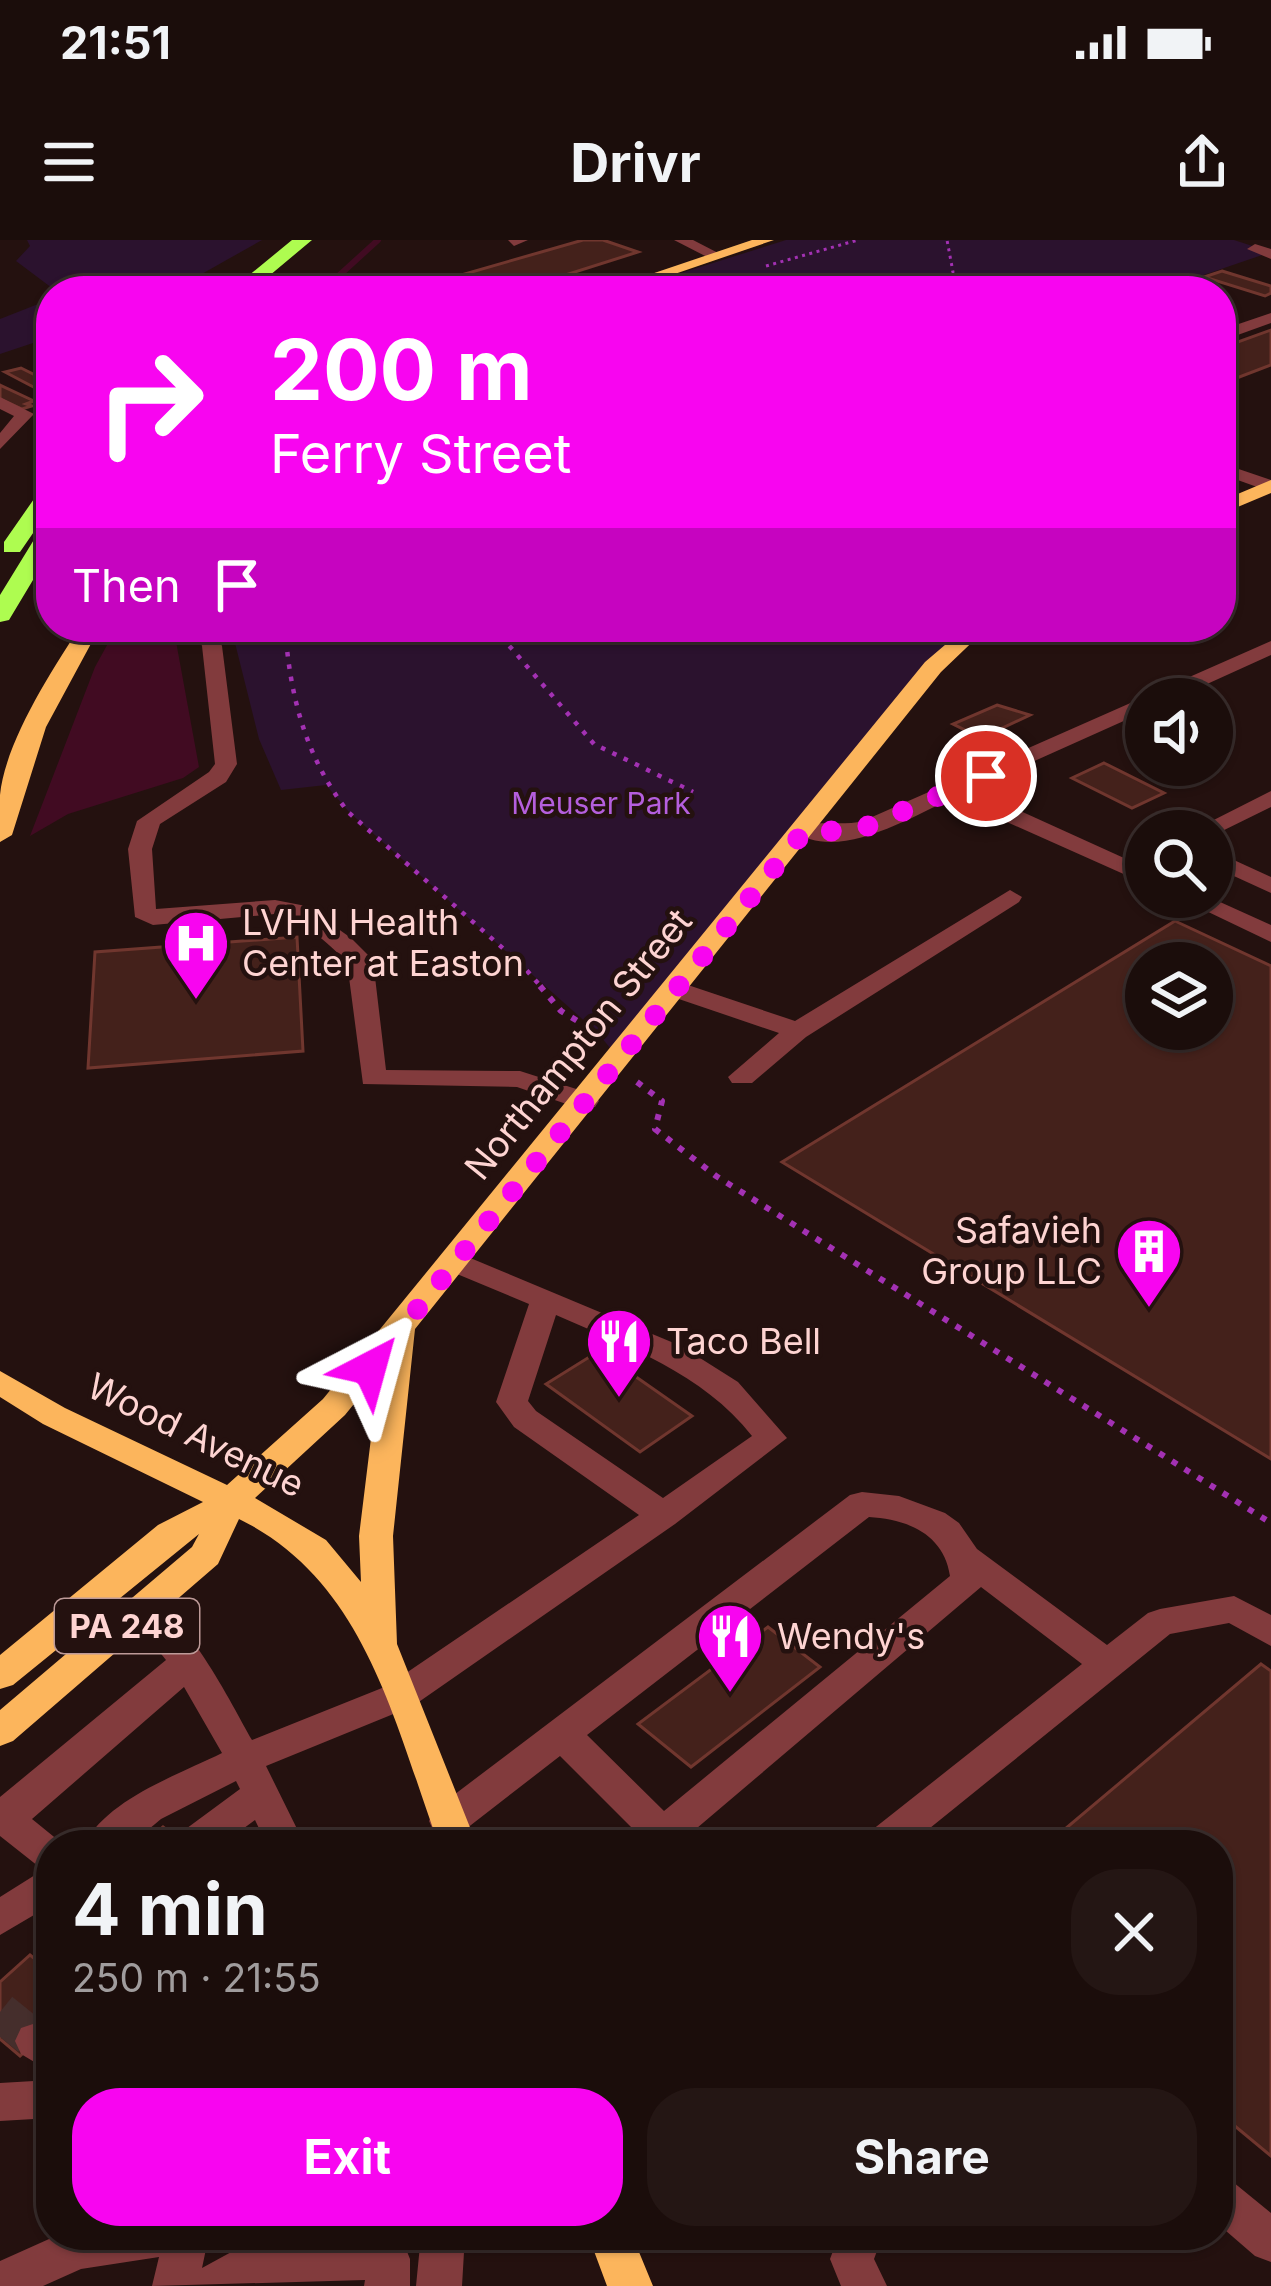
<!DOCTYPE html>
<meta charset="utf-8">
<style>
:root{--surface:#1b0d0b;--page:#241614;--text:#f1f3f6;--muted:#a09c9d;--line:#392d2c;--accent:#f805f0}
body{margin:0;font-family:Inter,sans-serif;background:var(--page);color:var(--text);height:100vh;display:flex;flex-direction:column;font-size:45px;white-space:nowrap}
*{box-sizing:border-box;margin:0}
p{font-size:39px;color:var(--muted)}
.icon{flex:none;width:66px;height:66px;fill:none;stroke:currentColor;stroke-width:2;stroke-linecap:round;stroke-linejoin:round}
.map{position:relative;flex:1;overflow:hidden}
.sheet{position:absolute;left:36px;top:1590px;width:1197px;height:420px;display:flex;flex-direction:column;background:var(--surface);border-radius:48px;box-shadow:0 3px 9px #0004,0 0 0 3px var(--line)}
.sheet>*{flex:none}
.top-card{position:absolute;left:36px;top:36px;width:1200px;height:366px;border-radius:48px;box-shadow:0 3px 9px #0004,0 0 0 3px var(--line);background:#f805f0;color:#fff;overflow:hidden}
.controls{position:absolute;left:1125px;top:438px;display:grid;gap:24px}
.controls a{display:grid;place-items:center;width:108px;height:108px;border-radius:50%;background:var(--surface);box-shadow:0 3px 9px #0004,0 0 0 3px var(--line);font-size:60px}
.pin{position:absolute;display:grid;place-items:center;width:102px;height:102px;color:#fff;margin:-51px;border:6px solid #fff;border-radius:50%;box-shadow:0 3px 12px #0007}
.me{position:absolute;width:132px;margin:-66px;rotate:39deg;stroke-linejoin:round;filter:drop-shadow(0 0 9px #0008)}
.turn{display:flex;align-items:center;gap:42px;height:252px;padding:0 36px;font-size:54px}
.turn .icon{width:156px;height:156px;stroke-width:2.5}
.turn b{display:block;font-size:84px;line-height:102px}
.then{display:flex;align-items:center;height:114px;padding:0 36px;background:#0003;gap:24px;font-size:45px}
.round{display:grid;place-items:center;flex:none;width:126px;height:126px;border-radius:48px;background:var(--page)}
.head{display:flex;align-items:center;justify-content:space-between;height:204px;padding:0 36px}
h1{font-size:72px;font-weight:700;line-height:90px}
.cta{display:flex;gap:24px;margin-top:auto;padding:24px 36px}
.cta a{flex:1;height:138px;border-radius:48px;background:var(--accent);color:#fff;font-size:48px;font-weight:700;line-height:138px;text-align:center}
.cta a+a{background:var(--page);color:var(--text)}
.status{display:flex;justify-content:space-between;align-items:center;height:84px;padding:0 60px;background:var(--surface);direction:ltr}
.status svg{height:33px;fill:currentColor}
header{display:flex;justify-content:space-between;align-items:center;height:156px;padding:0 36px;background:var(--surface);font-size:54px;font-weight:700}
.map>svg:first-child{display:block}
.green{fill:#2b122e}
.water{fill:#410b22}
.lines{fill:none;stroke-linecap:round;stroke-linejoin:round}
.stream{stroke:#410b22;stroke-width:6}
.building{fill:#44211b;stroke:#70362e;stroke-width:3;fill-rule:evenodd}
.minor-tunnel{stroke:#452e2c;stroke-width:39;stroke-dasharray:39 20;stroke-linecap:butt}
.path-far2{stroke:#a331b3;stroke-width:3;stroke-dasharray:3 4.5;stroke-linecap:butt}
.path-far1{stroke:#a331b3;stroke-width:4.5;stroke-dasharray:4.5 8;stroke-linecap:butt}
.path{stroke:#a331b3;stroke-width:6;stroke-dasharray:6 9;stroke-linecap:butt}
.minor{fill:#823b3d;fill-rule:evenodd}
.major{fill:#fcb55c;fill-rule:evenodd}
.highway{fill:#aefc50;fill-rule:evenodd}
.route{stroke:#f805f0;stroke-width:21;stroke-dasharray:0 37.8}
.labels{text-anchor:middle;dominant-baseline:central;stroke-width:9;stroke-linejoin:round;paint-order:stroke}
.far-park-label{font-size:30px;fill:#b55fdd;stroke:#24110f}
.shield{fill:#24110f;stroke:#bd9a98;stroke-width:3}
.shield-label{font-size:33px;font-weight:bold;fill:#fed4d2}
.poi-label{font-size:36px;fill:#fed4d2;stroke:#24110f;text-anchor:start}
.street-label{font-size:36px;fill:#fed4d2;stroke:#24110f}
</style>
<div class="status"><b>21:51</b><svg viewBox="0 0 49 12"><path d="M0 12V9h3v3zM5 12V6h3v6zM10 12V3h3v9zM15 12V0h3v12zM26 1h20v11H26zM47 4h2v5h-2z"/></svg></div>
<header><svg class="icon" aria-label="menu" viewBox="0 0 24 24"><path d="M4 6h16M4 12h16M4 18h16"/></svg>Drivr<svg class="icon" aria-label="share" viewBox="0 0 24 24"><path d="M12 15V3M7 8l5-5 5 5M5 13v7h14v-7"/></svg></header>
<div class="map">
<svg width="1271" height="2046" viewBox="0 0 1271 2046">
<rect width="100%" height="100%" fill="#24110f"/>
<path class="green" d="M27 0H262L200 35 133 51H56L16 21 30 6Z
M786 0H1234L1271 12 1189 40 1193 43 1174 51H624Z
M51 59V97L0 114V79Z
M231 387H978L618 818 598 793 349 572 326 545 281 550 259 499Z"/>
<path class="water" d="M117 387H164L175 396 199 527 183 538 68 574 30 596 95 427Z"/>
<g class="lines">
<path class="stream" d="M322 51 378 0"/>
</g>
<path class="building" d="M583 0H603L638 12 515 51 409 50Z
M1222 31 1271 46V53L1265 56 1204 37Z
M1271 90V125L1221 144V108Z
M21 128 51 143V148L41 151 5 132Z
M0 145 34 161 26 164 32 166 22 169 0 159Z
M997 465 1030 475 981 498 953 484Z
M1104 523 1164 553 1132 568 1072 538Z
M1175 681 1271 726V1219L782 922ZM1146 723H1212V789H1146Z
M297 697 303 811 88 828 95 712Z
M599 1111 692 1176 640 1212 546 1144Z
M768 1387 820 1427 691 1527 638 1484Z
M1261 1424 1271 1431V1916L1218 1872V1605H1046Z
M163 1587 186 1605H142Z
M30 1715 45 1727 51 1722V1788L20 1816 0 1799V1742Z"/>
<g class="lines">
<path class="minor-tunnel" d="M0 1772 36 1801"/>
<path class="path-far2" d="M766 26 858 0
M919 51 953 32 947 0"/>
<path class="path-far1" d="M285 387C290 456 305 516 348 572L522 725 543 749
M493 387 594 504 693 552
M842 387 912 404"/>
<path class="path" d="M540 746 561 771 599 794
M637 842 662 861 655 889 716 936 1271 1283"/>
<path class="minor" d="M508 0H528L514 6Z
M674 0H693L724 16 711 19Z
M1255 4 1271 9V19L1247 9Z
M1271 73V83L1221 101V90Z
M0 157 34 174 0 209V193L14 176 0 169Z
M1221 223 1271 240V252L1221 234Z
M194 387H214L222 406 237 524 226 542 160 584 152 609 156 669 275 660 306 666 351 698 373 720 386 830 520 831 595 855 599 861 595 867H575L517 847 363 844 347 722C328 703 302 679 275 674L153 685 135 677 128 609 137 581 209 532 215 524 202 406Z
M1271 401V415L1174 459H1146V471L972 549 1146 628V644L953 558C911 577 835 624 793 590 809 578 841 587 863 581Z
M1271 551V567L1212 596V591H1192Z
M1212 610 1271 637V653L1212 626Z
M1010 650 1022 657 1019 662 806 797 752 843H732L728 837 779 793 667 755 663 749 676 741 795 781Z
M1177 657H1209L1271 685V702Z
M456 1012 681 1106 738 1142 787 1198 675 1284 413 1466 266 1526 305 1605H267L255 1580 221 1605H174L179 1594 240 1549 236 1541 161 1579 130 1605H84C107 1559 178 1535 222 1513L184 1447 32 1579 64 1605H51V1665L0 1695V1657L43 1630 0 1596V1557L166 1420 126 1370 132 1361C175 1347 232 1466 252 1500L387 1446 639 1275 514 1187 496 1162 529 1064 445 1029 441 1022ZM556 1075C626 1106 703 1133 752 1196L663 1258 536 1171 528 1161Z
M862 1252 899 1256 945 1273 959 1283 977 1309 1107 1405 1148 1373 1160 1369 1234 1356 1271 1375V1406L1229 1383 1170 1394 909 1605H862L867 1594 1082 1424 981 1347 677 1605H631L637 1593 560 1516 462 1592 448 1597 434 1592 429 1581 434 1570 850 1255ZM869 1277C907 1279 944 1294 950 1336L664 1571 587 1495Z
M36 1783 51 1788V1832L21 1814 15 1801 21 1788Z
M51 1840V1878L0 1881V1843Z
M1218 1936 1233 1942 1271 1973V2022L1255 2016 1218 1984Z
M58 1995H209L202 2028 257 1998H388L404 2004 410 2019V2046H364L365 2040 152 2046 159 2017 81 2029 43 2046H0V2021Z
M421 1995H465L462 2046H416Z
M839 1995H883L874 2019 887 2046H841L830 2019Z"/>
<path class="major" d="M752 0H774L625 51H601Z
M1271 240V253L1221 274V261Z
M80 387H100L46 487 12 595 0 602C0 587 0 571 0 555 5 503 51 431 80 387Z
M966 387H988L941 432 415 1089 393 1296 397 1404 477 1605H439C394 1483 366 1341 239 1279L218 1324 13 1501 0 1506V1470L192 1307 199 1294 13 1445 0 1449V1415L158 1285 203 1262 43 1184 0 1157V1131L65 1168 227 1245 323 1159 925 422ZM379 1133 359 1296 361 1342 326 1300 255 1258 345 1175Z
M588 1995H632L653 2046H607Z"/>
<path class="highway" d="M292 0H312L251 51H230Z
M51 244V267L20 312H4V302L43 246Z
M51 283V310L9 380 0 382V355L43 285Z"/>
</g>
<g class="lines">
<path class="route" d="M370 1128 805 590 854 592 986 536"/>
</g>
<defs>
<symbol id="hospital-pin" viewBox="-11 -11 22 30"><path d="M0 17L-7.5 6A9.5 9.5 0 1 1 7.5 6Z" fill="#f805f0" stroke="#24110f"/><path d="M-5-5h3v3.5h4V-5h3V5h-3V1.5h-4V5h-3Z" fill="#fff"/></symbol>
<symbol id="building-pin" viewBox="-11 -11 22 30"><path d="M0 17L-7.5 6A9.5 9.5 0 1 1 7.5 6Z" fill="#f805f0" stroke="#24110f"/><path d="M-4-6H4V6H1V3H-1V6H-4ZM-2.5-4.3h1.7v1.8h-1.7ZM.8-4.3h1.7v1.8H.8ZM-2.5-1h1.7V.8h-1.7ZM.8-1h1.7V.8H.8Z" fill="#fff"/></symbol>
<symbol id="restaurant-pin" viewBox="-11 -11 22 30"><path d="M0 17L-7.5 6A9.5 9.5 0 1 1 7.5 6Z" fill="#f805f0" stroke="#24110f"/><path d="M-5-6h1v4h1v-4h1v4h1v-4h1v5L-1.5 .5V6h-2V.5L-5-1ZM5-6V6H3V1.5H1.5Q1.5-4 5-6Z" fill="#fff"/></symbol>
</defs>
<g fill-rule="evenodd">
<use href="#hospital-pin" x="158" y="665" width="76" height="104"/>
<use href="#building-pin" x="1111" y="973" width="76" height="104"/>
<use href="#restaurant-pin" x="581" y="1063" width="76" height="104"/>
<use href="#restaurant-pin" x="692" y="1358" width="76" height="104"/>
</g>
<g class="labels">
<g class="far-park-label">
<text x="601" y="563">Meuser Park</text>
</g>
<rect class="shield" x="55" y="1359" width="144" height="54" rx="9"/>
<g class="shield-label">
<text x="127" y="1386">PA 248</text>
</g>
<g class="poi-label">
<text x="242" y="682">LVHN Health<tspan x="242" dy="41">Center at Easton</tspan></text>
<text x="1102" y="990" text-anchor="end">Safavieh<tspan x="1102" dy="41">Group LLC</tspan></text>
<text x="666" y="1101">Taco Bell</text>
<text x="777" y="1396">Wendy's</text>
</g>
<g class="street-label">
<text transform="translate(578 804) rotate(-51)">Northampton Street</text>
<text transform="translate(196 1195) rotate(26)">Wood Avenue</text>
</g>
</g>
</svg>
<div class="controls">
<a><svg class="icon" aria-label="sound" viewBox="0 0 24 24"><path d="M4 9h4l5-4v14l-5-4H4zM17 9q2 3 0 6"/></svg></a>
<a><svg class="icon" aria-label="search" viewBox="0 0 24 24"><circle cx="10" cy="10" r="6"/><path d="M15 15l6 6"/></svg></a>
<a><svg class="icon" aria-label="layers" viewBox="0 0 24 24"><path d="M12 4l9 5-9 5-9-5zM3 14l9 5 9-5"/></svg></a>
</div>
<div class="pin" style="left:986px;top:536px;background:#d93025"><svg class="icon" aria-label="arrive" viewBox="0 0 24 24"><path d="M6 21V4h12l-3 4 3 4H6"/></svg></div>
<svg class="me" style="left:370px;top:1128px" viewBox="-20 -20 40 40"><path d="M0-17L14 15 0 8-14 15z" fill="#f805f0" stroke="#fff" stroke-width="4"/></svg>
<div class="top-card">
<div class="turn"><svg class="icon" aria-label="right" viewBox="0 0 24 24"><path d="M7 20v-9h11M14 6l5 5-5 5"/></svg><div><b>200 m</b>Ferry Street</div></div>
<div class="then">Then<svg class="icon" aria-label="arrive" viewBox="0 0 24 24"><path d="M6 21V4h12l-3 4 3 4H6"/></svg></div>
</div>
<section class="sheet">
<div class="head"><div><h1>4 min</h1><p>250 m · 21:55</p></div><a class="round"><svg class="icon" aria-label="close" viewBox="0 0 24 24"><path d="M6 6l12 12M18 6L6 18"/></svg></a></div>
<div class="cta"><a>Exit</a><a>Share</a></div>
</section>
</div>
